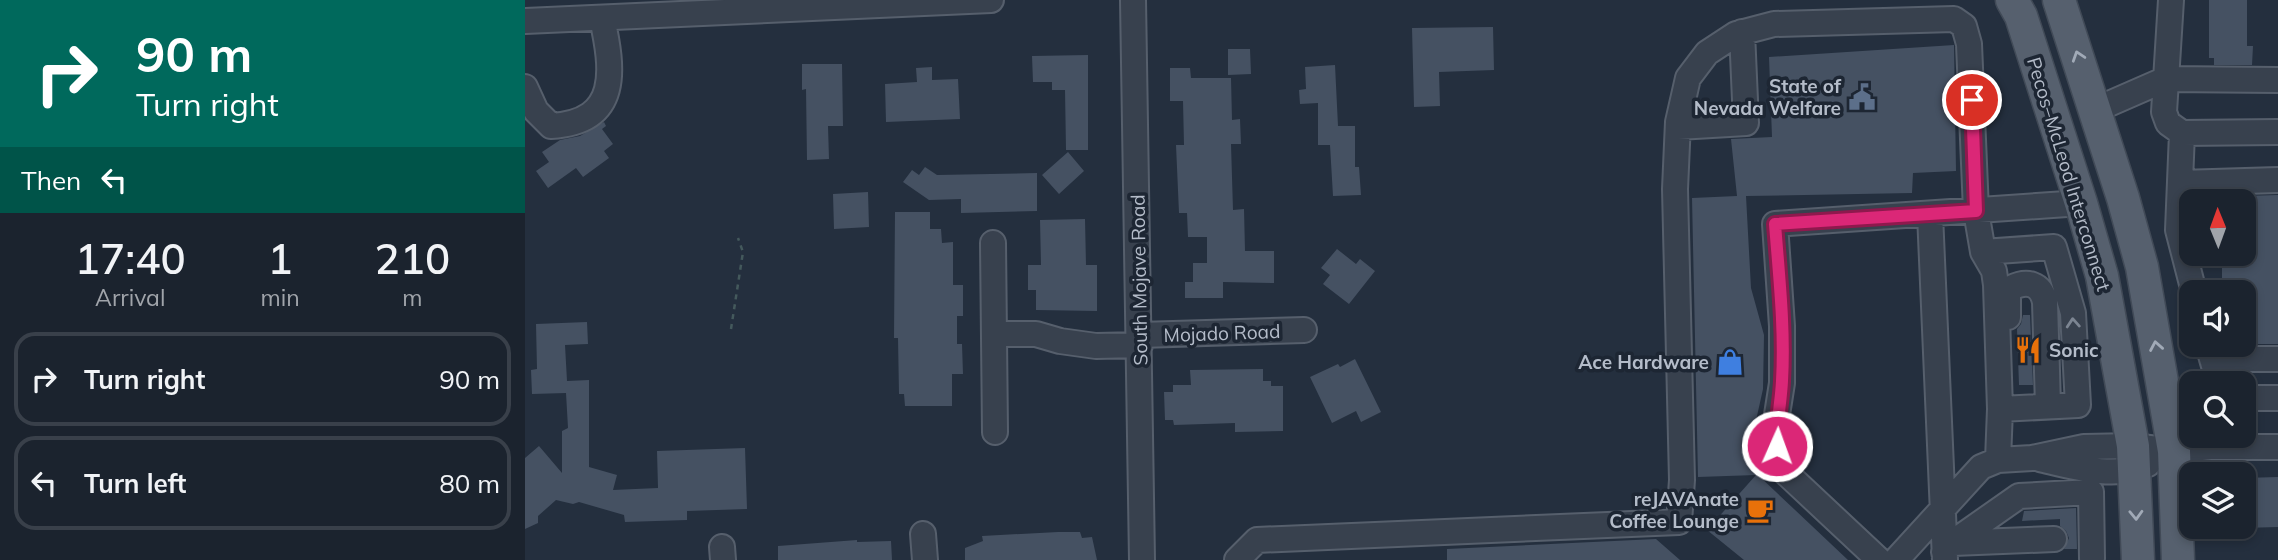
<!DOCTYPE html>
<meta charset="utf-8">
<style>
:root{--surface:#1b232e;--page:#282f3a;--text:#f1f3f6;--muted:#a0a4aa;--line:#39404a}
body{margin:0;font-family:Mulish,sans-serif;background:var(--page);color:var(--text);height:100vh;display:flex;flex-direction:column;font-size:26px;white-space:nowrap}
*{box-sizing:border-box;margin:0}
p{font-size:23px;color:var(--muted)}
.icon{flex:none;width:38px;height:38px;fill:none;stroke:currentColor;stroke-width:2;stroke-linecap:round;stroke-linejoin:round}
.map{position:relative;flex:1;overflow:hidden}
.drawer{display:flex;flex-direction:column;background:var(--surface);width:525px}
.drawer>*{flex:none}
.banner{background:#00695c;color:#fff;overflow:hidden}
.needle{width:46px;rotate:359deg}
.tools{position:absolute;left:1654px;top:189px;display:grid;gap:14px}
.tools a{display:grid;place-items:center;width:77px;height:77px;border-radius:14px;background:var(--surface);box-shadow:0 4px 10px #0003,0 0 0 2px var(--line);font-size:35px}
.pin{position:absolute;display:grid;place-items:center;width:60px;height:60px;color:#fff;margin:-30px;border:4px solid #fff;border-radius:50%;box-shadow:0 2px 7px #0007}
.me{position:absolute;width:77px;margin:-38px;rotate:2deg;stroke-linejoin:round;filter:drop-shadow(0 0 5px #0008)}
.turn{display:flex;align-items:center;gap:24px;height:147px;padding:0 21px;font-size:32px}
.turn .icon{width:91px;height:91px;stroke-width:2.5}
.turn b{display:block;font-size:49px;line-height:60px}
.then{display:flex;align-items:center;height:66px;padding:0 21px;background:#0003;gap:14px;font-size:26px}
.eta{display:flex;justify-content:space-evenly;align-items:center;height:119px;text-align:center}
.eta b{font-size:42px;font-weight:600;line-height:49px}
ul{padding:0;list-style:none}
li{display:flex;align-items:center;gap:21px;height:94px;margin:0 14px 10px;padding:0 7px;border:4px solid var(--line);border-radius:21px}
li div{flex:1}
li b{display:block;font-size:26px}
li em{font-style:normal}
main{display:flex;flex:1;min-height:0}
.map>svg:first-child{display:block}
.building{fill:#455162}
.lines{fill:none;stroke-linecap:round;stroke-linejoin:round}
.minor-casing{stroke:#565f6c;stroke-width:28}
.major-casing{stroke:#414a57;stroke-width:35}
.path{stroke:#44595c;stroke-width:2.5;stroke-dasharray:5 5;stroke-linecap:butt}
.minor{stroke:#38414e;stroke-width:24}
.major{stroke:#56606e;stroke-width:32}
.oneway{stroke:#a1aab7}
.oneway2{stroke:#7c8592}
.route-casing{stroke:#8e194d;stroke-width:18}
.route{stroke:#db2777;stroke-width:12}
.labels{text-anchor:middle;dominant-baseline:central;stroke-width:7;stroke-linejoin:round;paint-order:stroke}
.poi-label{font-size:19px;font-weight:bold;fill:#b4bcc9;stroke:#1d2633;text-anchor:end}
.street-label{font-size:19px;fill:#b4bcc9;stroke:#1d2633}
</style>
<main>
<section class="drawer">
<div class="banner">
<div class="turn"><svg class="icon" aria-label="right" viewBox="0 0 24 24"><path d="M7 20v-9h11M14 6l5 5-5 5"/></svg><div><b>90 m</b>Turn right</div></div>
<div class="then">Then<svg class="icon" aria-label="left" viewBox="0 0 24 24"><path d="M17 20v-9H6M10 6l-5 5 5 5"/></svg></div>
</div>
<div class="eta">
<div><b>17:40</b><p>Arrival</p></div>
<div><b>1</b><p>min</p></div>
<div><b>210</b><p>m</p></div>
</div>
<ul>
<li><svg class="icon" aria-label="right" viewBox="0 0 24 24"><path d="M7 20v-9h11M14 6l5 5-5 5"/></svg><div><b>Turn right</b></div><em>90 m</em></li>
<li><svg class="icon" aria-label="left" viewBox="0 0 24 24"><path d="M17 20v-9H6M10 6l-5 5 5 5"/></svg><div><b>Turn left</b></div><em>80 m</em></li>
</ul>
</section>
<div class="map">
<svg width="1753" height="560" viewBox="0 0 1753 560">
<rect width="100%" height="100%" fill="#242f3e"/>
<path class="building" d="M1684 0H1722V46H1728L1727 65H1689V58H1684Z
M968 27 969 70 914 72 915 106 889 107 887 28Z
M1429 45 1431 171 1388 173 1387 193 1221 196 1226 288 1239 335 1238 389 1228 434 1236 475H1233L1323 560H1219L1182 530 1231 475 1173 477 1167 198 1212 196 1206 139 1247 137 1244 57Z
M703 49H725L726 74 703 75Z
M563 55V150H541L540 90H527V82H508L507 56Z
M277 64H317L318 126H303L304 159 282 160 281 89 277 90Z
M810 65 813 126H830V167H834L836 195 808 196 805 145H793V103L775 104 774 90 781 89 780 67Z
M407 67V80L433 79 435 119 361 122 360 84 392 82 391 68Z
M645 68H665L666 78H706L707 120 715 119 716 144H706L708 210 719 209 720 251H749V283L698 282V298H660V282H668V263H682V237H663L662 213H654L651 145H659L658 101H645Z
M79 122 81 126 77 129 88 144 79 151 84 158 58 177 51 168 23 188 11 171 24 162 17 152 35 140 55 136Z
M543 152 559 171 534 194 517 175Z
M400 167 412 175 512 173V211L436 213V199L404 200 378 182 387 170 394 175Z
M343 192 344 227 309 229 308 194Z
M1753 195V344H1718V292H1697V254H1718V196Z
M370 212H405V229H416L417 243 428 242V285H438V316H432V344H437L438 374H427V406H380L379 394H374L373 338H369Z
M560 219 561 265H572V311L511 310V290H503V265H516L515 220Z
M812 249 831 264 835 259 850 271 824 304 798 284 805 275 796 268Z
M1498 315H1505L1508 385H1494L1492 329 1496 324Z
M62 322 63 344 40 345 42 381 64 380V467L92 475 88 490 133 488 132 451 220 448 222 509 162 511V520L100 522 99 515 54 502 48 504 31 500 13 516V523L0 529V458L14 446 37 473V431L43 428 41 393 7 394 6 370 12 369 11 324Z
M830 359 856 412 836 422 831 411 807 423 785 377 813 364 815 367Z
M738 369V381H746V386H758V431L710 432V423L649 425 648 420H640L639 392H648V385H666L665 370Z
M1753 477V527L1718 528V478Z
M1551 508 1552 549H1539L1544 538 1541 531 1535 526V519L1497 521 1499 511Z
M533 532H555L557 538 567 537 572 560H440V548L458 541 457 536Z
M1131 539 1155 560H922V549Z
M332 540V542L366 541 367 560H253V546Z"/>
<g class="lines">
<defs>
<path id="minor" d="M608 0 617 560
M1646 0 1639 112 1643 123 1657 133 1753 132
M0 21 466 0
M0 87 11 111 26 126C96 122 88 69 77 18
M1570 110 1641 79 1753 80
M1153 127 1221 123 1217 32
M1657 133 1653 230 1669 292
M1655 183 1753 180
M1405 214 1420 560
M468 243 470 432
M1483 317V295L1486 288C1502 280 1516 283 1520 302L1523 406
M469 334H511L535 341 571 346 615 345
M615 335 779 330
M1683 345 1694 383
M1687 359H1753
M1718 398H1753
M1515 459C1549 467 1591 480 1623 464
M1473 460 1475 409
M398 534 400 560
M1428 543 1529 539
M197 547 198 560
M1419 552 1427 543 1494 496 1566 492 1567 558
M712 560 732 540 1154 522 1157 480 1150 189 1153 122 1163 78 1182 53 1211 34 1249 24 1429 19 1439 26 1444 44 1451 211 1458 252 1469 271 1471 285 1475 409 1553 405 1548 313 1529 247 1458 252
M1354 560 1260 472 1252 446 1251 421 1257 383V326L1250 224 1556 203
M1371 560 1456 467 1473 460 1507 458 1559 447 1608 446 1649 451 1685 447H1753"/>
<path id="major" d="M1487 0 1496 16 1556 203 1577 276 1608 446 1613 560
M1534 0 1598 198 1617 267 1649 451 1653 560"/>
</defs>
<use href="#minor" class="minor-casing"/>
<use href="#major" class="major-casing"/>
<path class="path" d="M206 329 218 252 213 238"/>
<use href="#minor" class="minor"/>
<use href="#major" class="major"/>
</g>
<defs><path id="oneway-chevron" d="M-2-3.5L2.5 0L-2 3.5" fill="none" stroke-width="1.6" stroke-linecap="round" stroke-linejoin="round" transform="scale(1.75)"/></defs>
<g class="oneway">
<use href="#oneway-chevron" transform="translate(1553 56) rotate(-108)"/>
<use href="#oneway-chevron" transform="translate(1631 346) rotate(-100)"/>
<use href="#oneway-chevron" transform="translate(1611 515) rotate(88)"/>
</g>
<use class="oneway2" href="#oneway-chevron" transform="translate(1548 323) rotate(-94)"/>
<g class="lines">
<defs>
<path id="route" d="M1252 446C1251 424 1256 403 1257 381 1260 329 1254 276 1250 224L1451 211 1447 100"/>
</defs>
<use href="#route" class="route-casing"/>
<use href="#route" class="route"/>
</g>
<defs>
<symbol id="civic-bare" viewBox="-9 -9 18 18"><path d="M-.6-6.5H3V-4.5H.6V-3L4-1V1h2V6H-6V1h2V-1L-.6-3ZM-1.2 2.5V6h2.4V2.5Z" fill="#5c6f8a" stroke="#1d2633" stroke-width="2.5" paint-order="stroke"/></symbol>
<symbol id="restaurant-bare" viewBox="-9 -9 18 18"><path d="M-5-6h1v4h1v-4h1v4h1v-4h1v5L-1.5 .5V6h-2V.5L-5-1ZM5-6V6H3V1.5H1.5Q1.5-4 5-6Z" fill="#e8710a" stroke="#1d2633" stroke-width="2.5" paint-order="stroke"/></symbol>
<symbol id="shop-bare" viewBox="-9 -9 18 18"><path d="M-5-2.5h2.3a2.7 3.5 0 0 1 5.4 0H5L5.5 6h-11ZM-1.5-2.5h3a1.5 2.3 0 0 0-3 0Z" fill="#3f7fe0" stroke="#1d2633" stroke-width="2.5" paint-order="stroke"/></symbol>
<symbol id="cafe-bare" viewBox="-9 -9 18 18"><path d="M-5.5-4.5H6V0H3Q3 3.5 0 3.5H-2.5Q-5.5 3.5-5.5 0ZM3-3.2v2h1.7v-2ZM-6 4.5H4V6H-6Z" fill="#e8710a" stroke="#1d2633" stroke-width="2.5" paint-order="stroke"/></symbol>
</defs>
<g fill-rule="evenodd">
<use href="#civic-bare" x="1318" y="78" width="38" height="38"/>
<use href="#restaurant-bare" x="1484" y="331" width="38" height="38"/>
<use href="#shop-bare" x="1186" y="343" width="38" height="38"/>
<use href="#cafe-bare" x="1216" y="491" width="38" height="38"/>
</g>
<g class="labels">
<g class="poi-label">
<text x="1316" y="86">State of<tspan x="1316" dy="22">Nevada Welfare</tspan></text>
<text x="1524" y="350" text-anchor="start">Sonic</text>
<text x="1184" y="362">Ace Hardware</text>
<text x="1214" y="499">reJAVAnate<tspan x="1214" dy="22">Coffee Lounge</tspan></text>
</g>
<g class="street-label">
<text transform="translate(1544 174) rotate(73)">Pecos–McLeod Interconnect</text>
<text transform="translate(614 280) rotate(-91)">South Mojave Road</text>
<text transform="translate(697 333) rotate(-2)">Mojado Road</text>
</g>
</g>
</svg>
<div class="tools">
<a><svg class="needle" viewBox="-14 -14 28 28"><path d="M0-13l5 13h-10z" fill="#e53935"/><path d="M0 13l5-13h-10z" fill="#a0a4aa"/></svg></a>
<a><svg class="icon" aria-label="sound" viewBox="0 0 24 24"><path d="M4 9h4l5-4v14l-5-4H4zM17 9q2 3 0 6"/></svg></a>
<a><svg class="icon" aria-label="search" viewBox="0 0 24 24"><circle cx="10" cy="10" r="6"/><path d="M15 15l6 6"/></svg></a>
<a><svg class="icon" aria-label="layers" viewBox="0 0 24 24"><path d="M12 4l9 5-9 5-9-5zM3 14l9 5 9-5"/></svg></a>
</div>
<div class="pin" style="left:1447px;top:100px;background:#d93025"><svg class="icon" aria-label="arrive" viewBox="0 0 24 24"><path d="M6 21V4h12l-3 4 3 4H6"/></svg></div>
<svg class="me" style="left:1252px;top:446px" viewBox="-20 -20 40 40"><circle r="17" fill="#db2777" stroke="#fff" stroke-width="3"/><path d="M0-11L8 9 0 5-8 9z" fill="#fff"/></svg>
</div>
</main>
